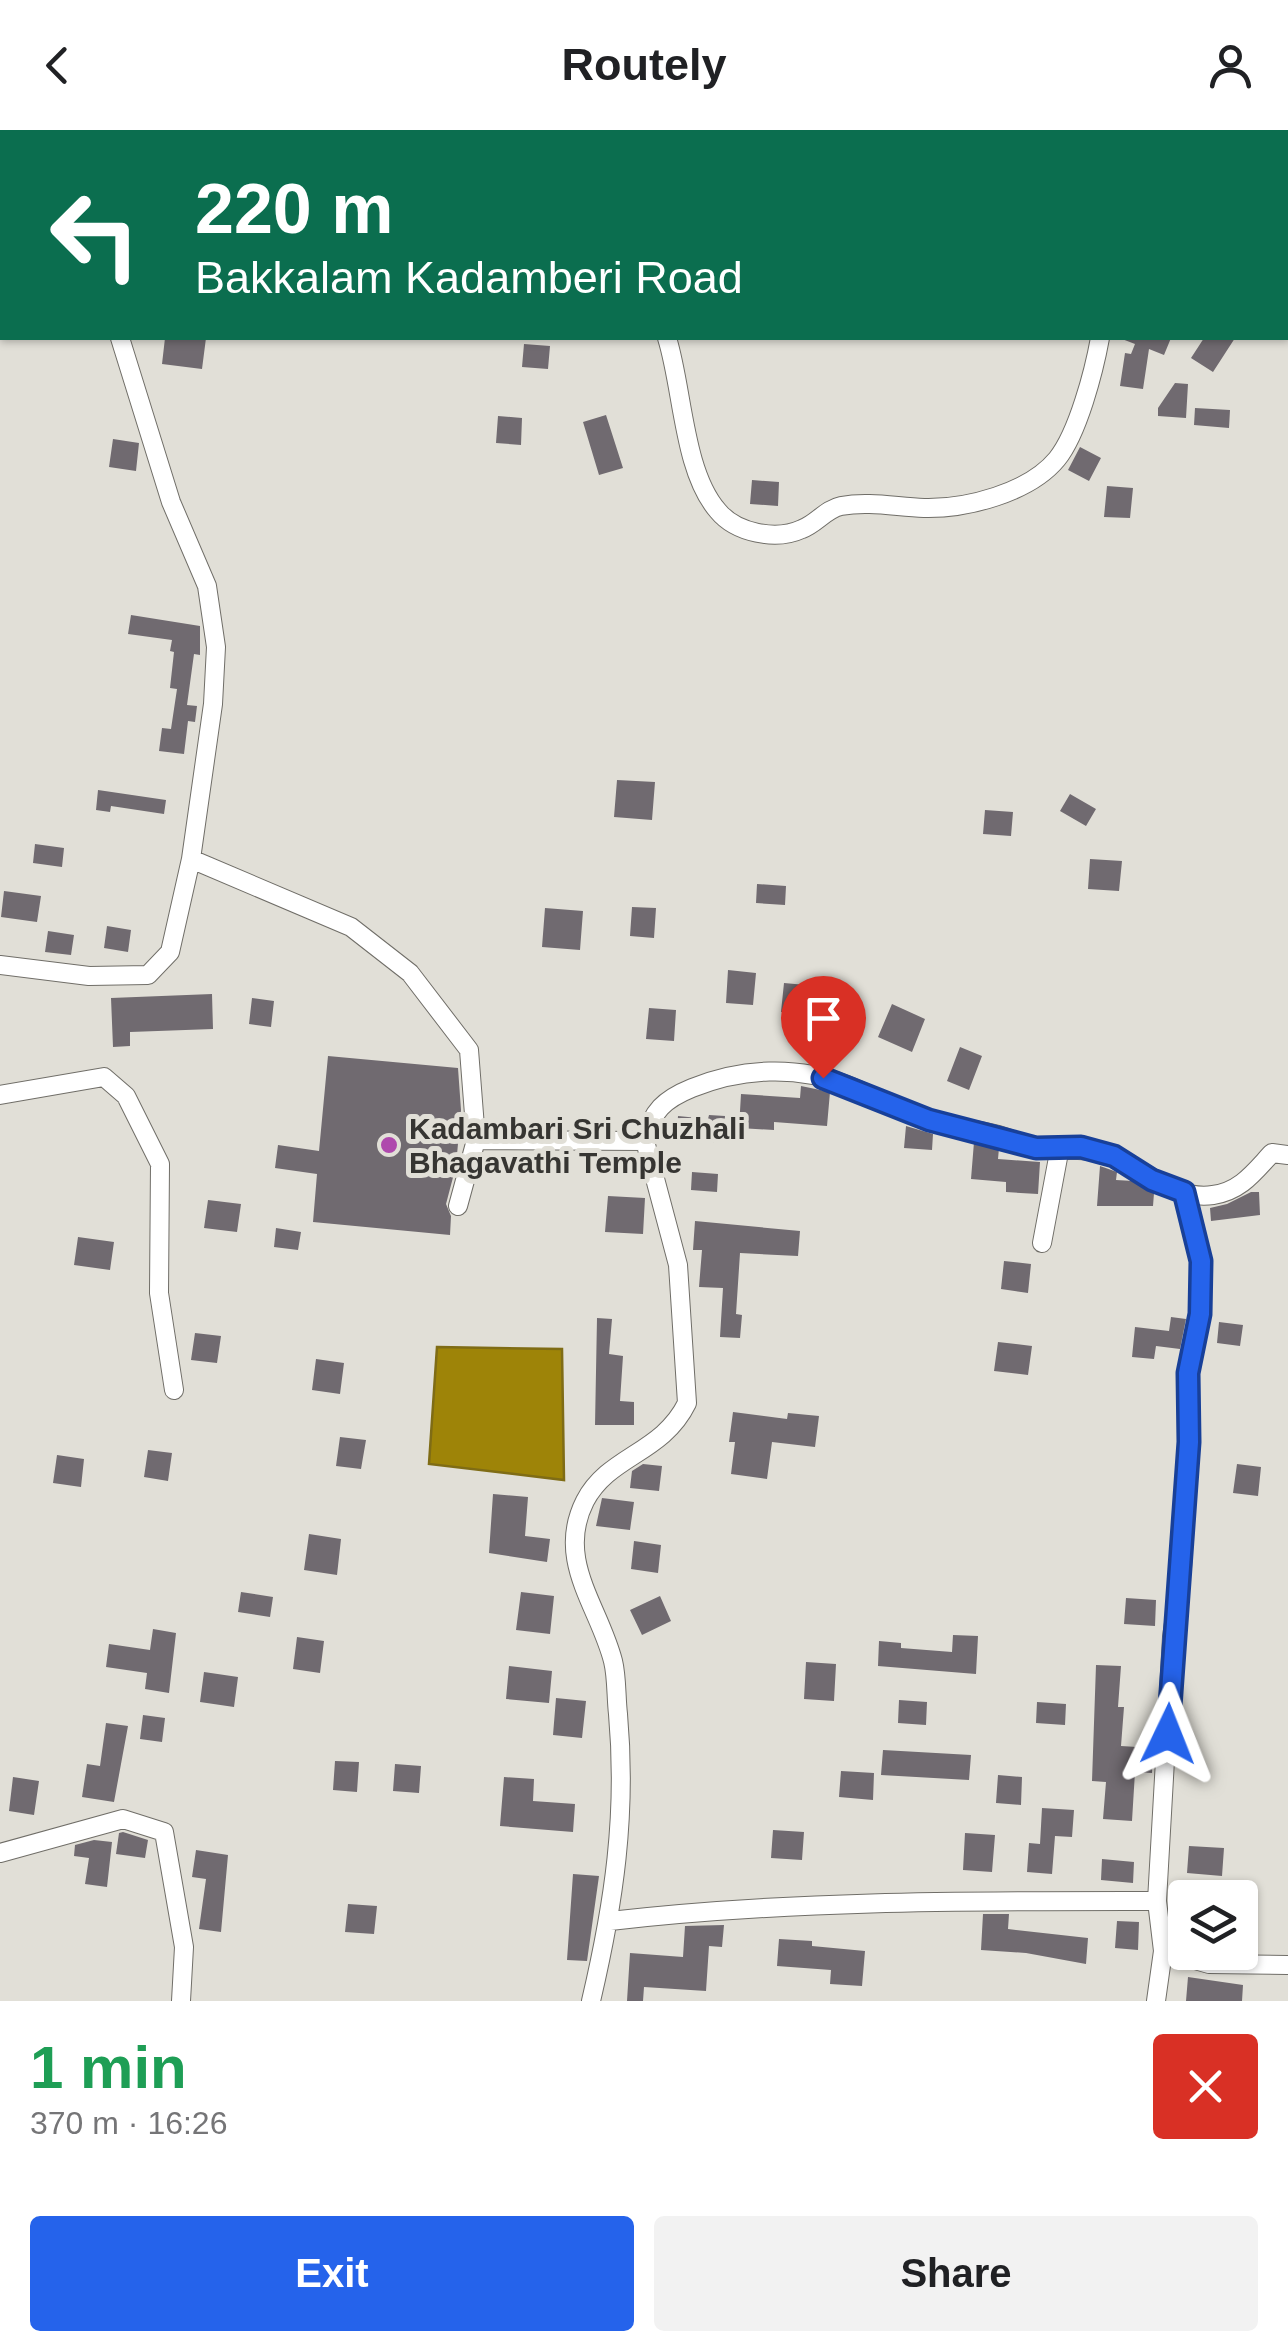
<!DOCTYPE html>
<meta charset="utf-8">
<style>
:root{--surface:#fff;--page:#f2f2f2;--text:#202124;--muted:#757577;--accent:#2563eb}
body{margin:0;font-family:Helvetica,sans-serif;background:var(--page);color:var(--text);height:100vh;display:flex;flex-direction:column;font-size:38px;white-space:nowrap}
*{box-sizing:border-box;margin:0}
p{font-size:32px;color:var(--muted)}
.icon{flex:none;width:55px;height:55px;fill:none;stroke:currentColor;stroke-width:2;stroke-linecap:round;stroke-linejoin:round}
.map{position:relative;height:1871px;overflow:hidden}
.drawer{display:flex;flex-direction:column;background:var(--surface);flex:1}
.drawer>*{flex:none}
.guide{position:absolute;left:0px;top:0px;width:1290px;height:210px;box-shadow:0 2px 8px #0004;background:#0b6e4f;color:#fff;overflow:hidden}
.tools{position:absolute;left:1168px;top:1750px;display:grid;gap:20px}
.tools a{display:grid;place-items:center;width:90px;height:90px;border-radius:10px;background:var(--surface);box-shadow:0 2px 8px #0004;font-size:50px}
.pin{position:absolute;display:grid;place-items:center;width:85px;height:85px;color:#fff;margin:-102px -42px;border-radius:50% 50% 50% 0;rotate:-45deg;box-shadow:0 0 10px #0007}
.pin .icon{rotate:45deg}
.me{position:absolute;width:110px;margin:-55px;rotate:2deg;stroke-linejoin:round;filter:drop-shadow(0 0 8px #0008)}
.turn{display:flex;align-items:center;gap:35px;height:210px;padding:0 30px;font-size:45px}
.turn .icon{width:130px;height:130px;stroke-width:2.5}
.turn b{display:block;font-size:70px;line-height:85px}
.round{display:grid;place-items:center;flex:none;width:105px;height:105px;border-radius:10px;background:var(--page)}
.head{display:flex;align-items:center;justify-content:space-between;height:170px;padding:0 30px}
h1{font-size:60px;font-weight:800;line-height:75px;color:#1e9e55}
.action{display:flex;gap:20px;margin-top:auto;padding:20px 30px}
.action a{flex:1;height:115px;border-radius:10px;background:var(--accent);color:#fff;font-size:40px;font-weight:800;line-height:115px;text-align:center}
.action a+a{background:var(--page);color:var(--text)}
header{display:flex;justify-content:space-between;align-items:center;height:130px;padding:0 30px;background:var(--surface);font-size:45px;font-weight:800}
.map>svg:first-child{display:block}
.water{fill:#9e8408;stroke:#7f6c15;stroke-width:2.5}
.building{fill:#706a70}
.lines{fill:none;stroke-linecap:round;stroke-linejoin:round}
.minor-casing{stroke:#706e68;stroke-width:20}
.minor{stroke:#fff;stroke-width:18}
.route-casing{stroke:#184099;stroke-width:25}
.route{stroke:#2563eb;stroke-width:18}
.poi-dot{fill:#af49ad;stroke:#e1dfd7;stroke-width:4}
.labels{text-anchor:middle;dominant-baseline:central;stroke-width:10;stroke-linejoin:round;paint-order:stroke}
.poi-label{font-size:30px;font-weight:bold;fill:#363532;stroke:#e1dfd7;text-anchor:start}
</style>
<header><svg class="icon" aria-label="back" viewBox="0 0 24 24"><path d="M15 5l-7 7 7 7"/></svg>Routely<svg class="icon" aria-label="person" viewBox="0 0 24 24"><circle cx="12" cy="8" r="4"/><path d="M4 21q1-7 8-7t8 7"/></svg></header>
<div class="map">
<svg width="1288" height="1871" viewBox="0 0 1288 1871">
<rect width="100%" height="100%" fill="#e1dfd7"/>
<path class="water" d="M437 1217 562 1219 564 1350 429 1334Z"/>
<path class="building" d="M165 208H206L202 239 162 234Z
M1204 208H1235L1213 242 1191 228Z
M1122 209 1171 208 1164 225 1149 219 1143 259 1120 256 1125 223 1131 224 1135 214Z
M524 214 550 216 548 239 522 237Z
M1175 253 1188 254 1186 288 1158 286V278Z
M1195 278 1230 280 1229 298 1194 295Z
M606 285 623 338 599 345 583 292Z
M498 286 522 288 521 315 496 313Z
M113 309 139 313 136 341 109 337Z
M1080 317 1101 328 1089 351 1068 340Z
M752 350 779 352 778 376 750 374Z
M1107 356 1133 358 1130 388 1104 387Z
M131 485 200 496V525L194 524 187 575 197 576 195 592 188 591 184 624 159 621 162 598 171 599 177 559 170 558 174 522 170 521 172 510 128 504Z
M617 650 655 652 652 690 614 687Z
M98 660 166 670 164 684 111 676 110 682 96 680Z
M1070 664 1096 679 1086 696 1060 681Z
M985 680 1013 682 1011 706 983 704Z
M35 714 64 718 62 737 33 733Z
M1090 729 1122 731 1119 761 1088 759Z
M757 754 786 756 785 775 756 773Z
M4 761 41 766 37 792 1 787Z
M632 777 656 778 654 808 630 806Z
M545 778 583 781 580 820 542 817Z
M107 796 131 800 128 822 104 818Z
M48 801 74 805 71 825 45 822Z
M728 840 756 843 753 875 726 873Z
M784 853 817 856 815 884 781 882Z
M212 864 213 899 130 902V916L113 917 111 868Z
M252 868 274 871 271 897 249 894Z
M892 874 925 889 912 922 878 907Z
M649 878 676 880 674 911 646 909Z
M819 878 846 880 844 905 817 903Z
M960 917 982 926 969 960 947 951Z
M328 926 458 938 461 980 456 1036 446 1074 451 1086 450 1105 313 1092 317 1044 275 1038 278 1015 319 1021Z
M801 956 830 962 827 996 774 992V1000L739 998 741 964 800 968Z
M709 985 725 986 723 1013H676L678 986 708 989Z
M906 996 933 1004 932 1020 904 1018Z
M974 1012 999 1018 998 1029 1040 1032 1038 1064 1006 1062V1052L971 1049Z
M1100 1036 1117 1042 1116 1050 1133 1051 1154 1063 1153 1076H1097Z
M692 1042 718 1044 717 1062 691 1060Z
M1251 1062H1259L1260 1085 1211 1091 1210 1078 1227 1074Z
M608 1066 645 1068 643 1104 605 1102Z
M208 1070 241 1074 237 1102 204 1098Z
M695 1091 800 1101 798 1126 740 1123 736 1184 742 1185 740 1208 720 1207 723 1158 699 1157 702 1120H693Z
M276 1098 301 1102 298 1120 274 1117Z
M78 1107 114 1112 110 1140 74 1135Z
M1004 1131 1031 1134 1028 1163 1001 1159Z
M1171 1187 1186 1189 1180 1219 1156 1216 1154 1229 1132 1227 1135 1197 1169 1201Z
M597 1188 612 1189 609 1224 623 1226 620 1271 634 1272V1295H595Z
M1219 1192 1243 1195 1240 1216 1217 1213Z
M195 1203 221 1206 217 1233 191 1230Z
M998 1212 1032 1216 1028 1245 994 1241Z
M316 1229 344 1233 340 1264 312 1260Z
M733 1282 787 1289 788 1283 819 1286 815 1317 772 1312 767 1349 731 1344 735 1312H729Z
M340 1307 366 1310 361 1339 336 1336Z
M148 1320 172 1323 168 1351 144 1347Z
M57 1325 84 1329 81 1357 53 1353Z
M643 1334 662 1336 659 1361 630 1358 632 1341Z
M1237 1334 1261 1337 1258 1366 1233 1363Z
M493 1364 528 1367 525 1406 550 1409 547 1432 489 1423Z
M602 1368 634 1372 630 1400 596 1396Z
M309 1404 341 1409 337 1445 304 1440Z
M634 1411 661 1415 658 1443 631 1439Z
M241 1462 273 1467 270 1487 238 1482Z
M521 1462 554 1466 550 1504 516 1500Z
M660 1466 671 1491 642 1505 630 1480Z
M1126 1468 1156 1470 1155 1496 1124 1494Z
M153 1499 176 1503 169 1563 145 1559 147 1543 106 1537 109 1514 150 1520Z
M953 1505 978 1506 976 1544 878 1536 879 1511 901 1513V1518L952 1522Z
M297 1507 324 1511 320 1543 293 1539Z
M806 1532 836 1534 834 1571 804 1569Z
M1096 1535 1121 1536 1118 1577H1124L1121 1616 1153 1618 1152 1643 1135 1642 1132 1691 1103 1689 1106 1652 1092 1651Z
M509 1536 552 1541 549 1573 506 1569Z
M204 1542 238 1547 234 1577 200 1572Z
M556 1568 586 1571 582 1608 553 1605Z
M899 1570 927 1572 926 1595 898 1593Z
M1037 1572 1066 1574 1065 1595 1036 1593Z
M143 1585 165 1588 162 1612 140 1609Z
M106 1593 128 1596 114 1672 82 1667 87 1634 100 1636Z
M883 1620 971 1625 969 1650 881 1645Z
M335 1631 359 1632 357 1662 333 1660Z
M395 1634 421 1636 419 1663 393 1661Z
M841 1641 874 1643 873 1670 839 1667Z
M998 1645 1022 1647 1021 1675 996 1673Z
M13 1647 39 1651 34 1685 9 1681Z
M504 1647 534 1649 533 1671 575 1674 573 1702 500 1696Z
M1042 1678 1074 1680 1072 1707 1055 1706 1052 1744 1027 1742 1029 1713 1040 1714Z
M773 1700 804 1702 802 1730 771 1728Z
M123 1702 148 1710 145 1728 116 1724 119 1703Z
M965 1703 995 1705 992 1742 963 1740Z
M94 1710 112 1712 107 1757 85 1754 89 1728 74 1726 75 1715Z
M1189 1716 1224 1718 1222 1746 1187 1743Z
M196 1720 228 1725 221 1802 199 1799 206 1749 192 1747Z
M1102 1729 1134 1732 1133 1753 1101 1750Z
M573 1744 599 1746 587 1831 567 1830Z
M348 1774 377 1776 374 1804 345 1802Z
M983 1784H1009L1008 1799 1088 1808 1086 1834 1026 1823 981 1820Z
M1117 1791 1139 1792 1138 1820 1115 1818Z
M724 1795 722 1817 709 1816 706 1861 644 1857 643 1871H627L630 1823 683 1827 685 1796Z
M779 1809 812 1811V1816L865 1821 862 1856 830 1854 831 1840 777 1836Z
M1188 1847 1243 1855 1242 1871H1186Z"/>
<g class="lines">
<defs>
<path id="minor" d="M54 0 55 2
M616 0V2
M1057 2 1058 0
M0 48 2 49
M120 208 171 372 207 456 216 517 213 574 191 729 351 797 410 843 469 920 476 1010 645 1011
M667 208C683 259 683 341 718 381 736 403 776 411 802 399 816 394 826 379 841 376 869 371 896 377 924 378 966 379 1029 363 1057 329 1078 303 1094 241 1100 208
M0 835 89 846 148 845 170 822 191 729
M0 965 104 947 126 966 160 1034 159 1163 174 1260
M458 1076 476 1010
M1042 1113 1060 1017
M0 1723 123 1689 164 1702 184 1817 181 1871
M610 1791C792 1770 974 1771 1157 1771
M1163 1821 1209 1834 1288 1835
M591 1871C614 1773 627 1685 618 1584 616 1567 617 1547 613 1531 599 1476 555 1430 585 1371 609 1325 662 1324 687 1273L678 1135 645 1011C651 981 665 969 692 958 741 938 797 935 847 955 876 966 901 983 931 991 953 997 976 999 998 1005 1010 1008 1021 1015 1034 1017 1059 1023 1081 1016 1108 1025 1143 1036 1172 1071 1213 1065 1241 1061 1254 1042 1272 1023L1288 1025
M1156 1871 1163 1821 1157 1771 1172 1507 1182 1438 1189 1311 1188 1243 1200 1184 1201 1131 1184 1062"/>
</defs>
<use href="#minor" class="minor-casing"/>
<use href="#minor" class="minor"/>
</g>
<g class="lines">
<defs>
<path id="route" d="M823 948 929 990 1036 1018 1081 1017 1114 1026 1152 1050 1184 1062 1201 1131 1200 1184 1188 1243 1189 1312 1168 1604"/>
</defs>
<use href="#route" class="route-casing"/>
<use href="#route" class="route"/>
</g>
<circle class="poi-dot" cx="389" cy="1015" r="10"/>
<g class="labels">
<g class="poi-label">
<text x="409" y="998">Kadambari Sri Chuzhali<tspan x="409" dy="34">Bhagavathi Temple</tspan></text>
</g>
</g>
</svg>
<div class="tools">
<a><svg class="icon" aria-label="layers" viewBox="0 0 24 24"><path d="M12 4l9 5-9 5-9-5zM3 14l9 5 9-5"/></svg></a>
</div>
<div class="pin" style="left:823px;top:948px;background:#d93025"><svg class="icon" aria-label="arrive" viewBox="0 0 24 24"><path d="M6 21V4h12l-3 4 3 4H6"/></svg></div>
<svg class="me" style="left:1168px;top:1604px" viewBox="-20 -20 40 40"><path d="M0-17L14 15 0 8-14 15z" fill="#2563eb" stroke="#fff" stroke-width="4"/></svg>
<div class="guide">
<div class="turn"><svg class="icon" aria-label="left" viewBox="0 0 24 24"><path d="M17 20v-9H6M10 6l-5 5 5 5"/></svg><div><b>220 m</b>Bakkalam Kadamberi Road</div></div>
</div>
</div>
<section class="drawer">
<div class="head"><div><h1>1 min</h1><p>370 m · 16:26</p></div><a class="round" style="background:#d93025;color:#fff"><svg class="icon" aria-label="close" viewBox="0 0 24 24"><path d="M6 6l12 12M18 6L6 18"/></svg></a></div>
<div class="action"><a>Exit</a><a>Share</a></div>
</section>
